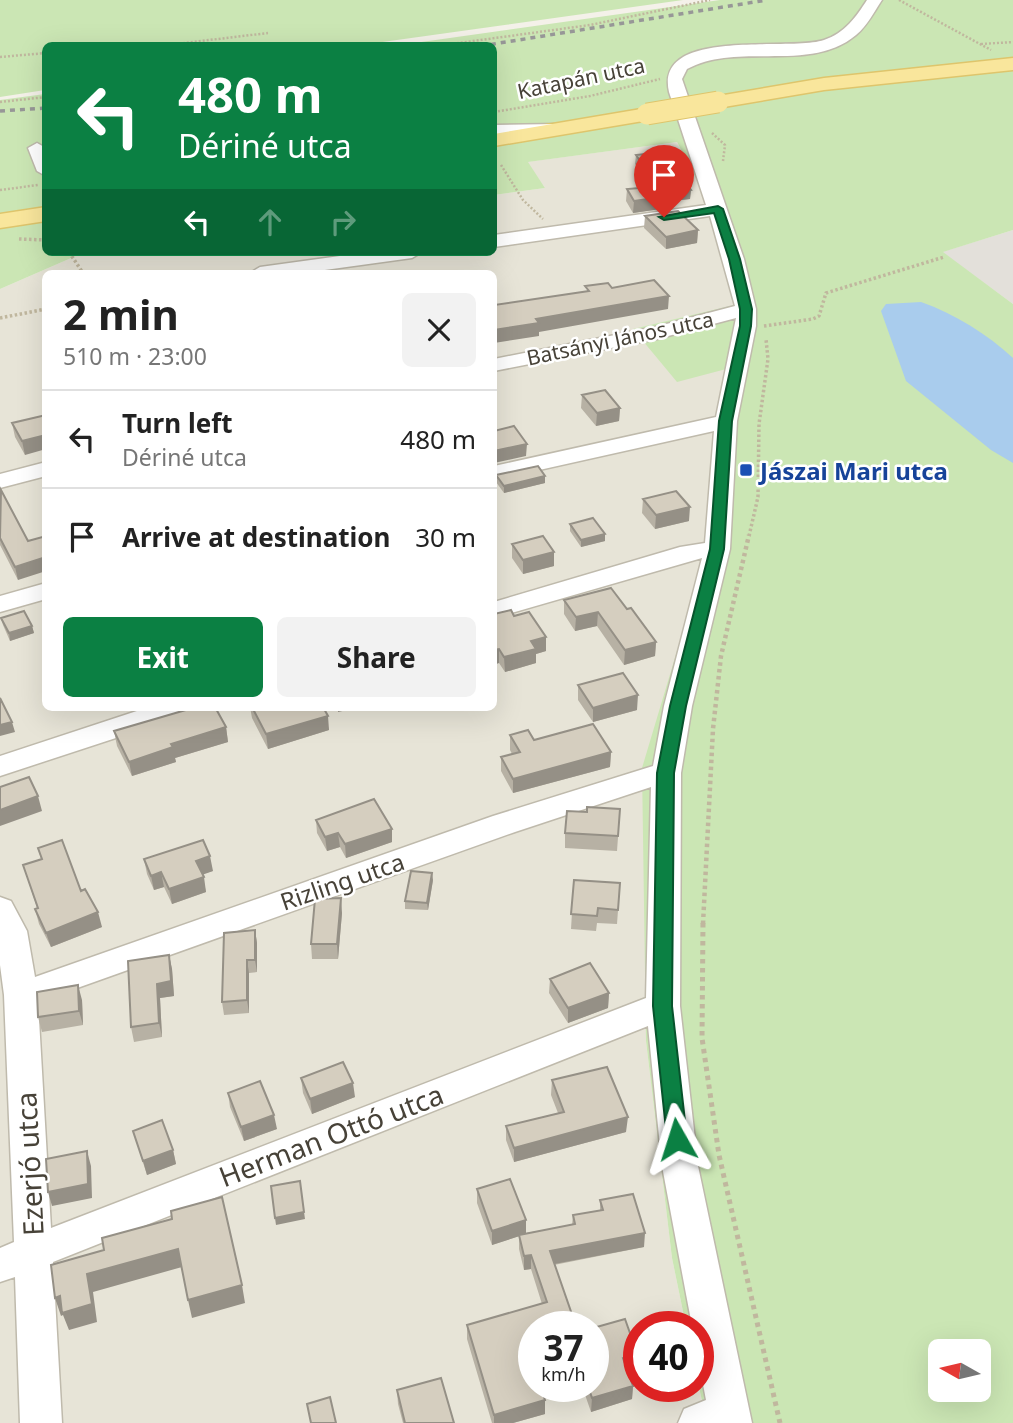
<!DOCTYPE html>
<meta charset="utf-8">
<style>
:root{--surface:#fff;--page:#f2f2f2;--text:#222;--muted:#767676;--line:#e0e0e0;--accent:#0b8043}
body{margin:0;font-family:"Noto Sans",sans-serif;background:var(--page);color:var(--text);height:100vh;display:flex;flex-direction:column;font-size:26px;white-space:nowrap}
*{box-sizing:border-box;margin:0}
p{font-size:23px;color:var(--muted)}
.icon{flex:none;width:38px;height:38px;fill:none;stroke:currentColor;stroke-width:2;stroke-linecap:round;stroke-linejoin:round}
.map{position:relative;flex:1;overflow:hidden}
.drawer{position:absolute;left:42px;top:270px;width:455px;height:441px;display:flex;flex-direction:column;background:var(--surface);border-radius:10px;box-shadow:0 7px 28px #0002}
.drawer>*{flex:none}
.top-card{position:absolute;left:42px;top:42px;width:455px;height:214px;border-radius:10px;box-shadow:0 7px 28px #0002;background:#0b8043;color:#fff;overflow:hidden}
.needle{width:46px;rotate:278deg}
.tools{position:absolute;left:928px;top:1339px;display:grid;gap:14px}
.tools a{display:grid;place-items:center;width:63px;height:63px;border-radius:10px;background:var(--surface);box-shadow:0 7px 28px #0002;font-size:35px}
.speed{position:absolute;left:518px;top:1311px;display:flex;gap:14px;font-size:35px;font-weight:700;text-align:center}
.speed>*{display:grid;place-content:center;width:91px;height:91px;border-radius:50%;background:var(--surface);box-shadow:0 7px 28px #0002;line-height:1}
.speed small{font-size:18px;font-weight:400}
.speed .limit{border:10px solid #d22;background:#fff;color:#111}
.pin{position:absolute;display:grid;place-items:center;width:60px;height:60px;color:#fff;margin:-72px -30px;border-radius:50% 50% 50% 0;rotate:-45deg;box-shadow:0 0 7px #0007}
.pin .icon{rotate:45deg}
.me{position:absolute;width:77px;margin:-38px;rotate:354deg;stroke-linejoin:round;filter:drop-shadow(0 0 5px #0008)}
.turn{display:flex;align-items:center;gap:24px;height:147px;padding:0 21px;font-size:32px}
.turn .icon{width:91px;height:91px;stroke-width:2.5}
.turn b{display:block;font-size:49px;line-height:60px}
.lanes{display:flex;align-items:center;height:66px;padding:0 21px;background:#0003;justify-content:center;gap:35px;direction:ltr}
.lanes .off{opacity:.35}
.round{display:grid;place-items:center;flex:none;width:74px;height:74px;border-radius:10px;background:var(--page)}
.headline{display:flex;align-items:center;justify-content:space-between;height:119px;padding:0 21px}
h1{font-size:42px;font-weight:700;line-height:52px}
.primary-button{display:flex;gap:14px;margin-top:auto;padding:14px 21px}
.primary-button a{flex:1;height:80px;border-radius:10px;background:var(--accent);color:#fff;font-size:28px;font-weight:700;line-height:80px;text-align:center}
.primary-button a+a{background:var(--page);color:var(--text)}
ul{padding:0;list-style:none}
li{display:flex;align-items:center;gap:21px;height:98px;padding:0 21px;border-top:2px solid var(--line)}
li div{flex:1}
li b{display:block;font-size:26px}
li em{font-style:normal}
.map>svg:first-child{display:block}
.residential{fill:#e7e4d7;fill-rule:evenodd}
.industrial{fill:#e3e0da}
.green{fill:#cbe6b4;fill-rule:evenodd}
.water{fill:#a9cced}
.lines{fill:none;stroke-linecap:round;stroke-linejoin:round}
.minor-casing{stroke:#bfbaac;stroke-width:3}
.major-casing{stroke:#dec56c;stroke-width:3}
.path-far3{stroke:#c0b79e;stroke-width:2.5;stroke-dasharray:2 2;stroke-linecap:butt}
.path-far2{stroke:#c0b79e;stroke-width:3.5;stroke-dasharray:2.5 2.5;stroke-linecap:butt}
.path-far1{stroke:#c0b79e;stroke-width:4.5;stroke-dasharray:3.5 3.5;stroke-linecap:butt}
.path{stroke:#c0b79e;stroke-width:5;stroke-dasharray:4.5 4.5;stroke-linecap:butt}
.minor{fill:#fff;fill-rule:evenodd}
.major{fill:#f9e69c;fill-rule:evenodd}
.rail{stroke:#979797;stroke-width:3.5;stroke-dasharray:5 5;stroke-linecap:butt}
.major-bridge-casing{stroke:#dec56c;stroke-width:23;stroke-linecap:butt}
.major-bridge{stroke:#f9e69c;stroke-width:21}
.wall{fill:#b7b1a4}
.shaded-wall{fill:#959086}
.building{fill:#d5cebf;stroke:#959086;stroke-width:2}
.route{fill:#0b8043;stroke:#07532c;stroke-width:2}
.transit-dot{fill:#1a4fb4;stroke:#fff;stroke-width:2.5}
.labels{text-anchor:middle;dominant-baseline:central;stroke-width:5;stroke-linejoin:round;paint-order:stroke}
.far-street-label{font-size:21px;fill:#474238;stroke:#fff}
.transit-label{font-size:24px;font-weight:bold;fill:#164399;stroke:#fff;text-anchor:start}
.street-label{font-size:24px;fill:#474238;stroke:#fff}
.near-street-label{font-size:28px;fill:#474238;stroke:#fff}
</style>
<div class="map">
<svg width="1013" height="1423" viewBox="0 0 1013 1423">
<rect width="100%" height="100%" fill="#f4f1e9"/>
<path class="residential" d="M677 142 717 218 734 305 634 329 731 368 716 414 703 564 646 1041 672 1258 686 1326H639V1386H698V1383L707 1423H0V289L85 252H494V195L545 188 527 162ZM46 273H494V707H46ZM534 1326H593V1386H534Z"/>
<path class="industrial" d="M1013 230V304L942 252Z"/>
<path class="green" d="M0 0H683L361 45 46 46 45 90 0 97Z
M720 0H1013V230L943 252 1013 304V1423H707L698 1383V1326H686L672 1258 646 1041 642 768 703 564 716 414 730 368 677 382 633 329 734 305 717 218 677 142 528 162 545 188 494 195V46H393ZM940 1351H978V1390H940Z
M45 94 46 252H85L0 289V100Z"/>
<path class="water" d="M921 302C955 314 987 334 1013 358V463L991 450 906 381 881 311 886 304Z"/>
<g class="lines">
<defs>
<path id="minor" d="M867 0H882C874 12 867 26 856 35 810 74 738 41 687 69L682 79 744 259 756 309V326L737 421 730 549 692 706 681 773 680 1006 698 1166 752 1423H678L684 1409 706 1400 698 1358V1326H692L662 1166 648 1026 53 1262 62 1423H20L15 1277 0 1282V1248L14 1242 4 995 0 965V897L11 901 27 931 35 977 493 816 653 766 664 706 702 558 494 618V602L680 547 705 543 714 431 494 480V466L716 417 736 318 657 339 494 371V359L655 327 735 306 710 216 494 247V235L706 205 669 92C654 26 789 52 824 40 845 33 856 17 867 0ZM651 787 646 998 51 1228 38 1002 515 832Z
M558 124 564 125 567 129 564 133 494 135V125Z
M37 143 46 148V176L37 171 28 148Z
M369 252H422L412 258 303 273H250L260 267Z
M46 462V476L0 488V474Z
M46 583V599L0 612V596Z
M149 707H193L189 714 0 776V756Z"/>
<path id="major" d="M1013 58V70L824 90 718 108 707 102 718 96 824 78Z
M647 108 655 109 658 114 655 119 494 146V134Z
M46 207V221L0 228V214Z"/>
</defs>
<use href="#minor" class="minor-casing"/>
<use href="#major" class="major-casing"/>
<path class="path-far3" d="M899 0 991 50
M981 44 1013 42
M159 46 268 33
M437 46 590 25 710 0
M0 57 46 53
M0 102 46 97
M494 112 590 96 660 79
M712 133 725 145 723 161
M501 165 523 200 543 219
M0 190 38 185"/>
<path class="path-far2" d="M19 239 46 240
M69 252 83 273
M0 318 46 309
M764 326 813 319 819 316 826 293 944 257
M749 536 758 497 759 424 768 359 766 339"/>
<path class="path-far1" d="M703 924 713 729 721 656 749 535"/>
<path class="path" d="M703 923 702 1038 719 1155 780 1423"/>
<use href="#minor" class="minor"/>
<use href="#major" class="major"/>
<path class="rail" d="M481 46 767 0
M0 111 46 108"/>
<defs>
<path id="major-bridge" d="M647 114 718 102"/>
</defs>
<use href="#major-bridge" class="major-bridge-casing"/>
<use href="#major-bridge" class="major-bridge"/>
</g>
<path class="wall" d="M636 155 691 190 690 199 663 202 662 201 661 209 633 213 626 201 627 189 653 188 635 164Z
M645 216 698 230 697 243 666 249 644 228Z
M582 395 620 408 619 421 596 426 581 408Z
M46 415 25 455 15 437 12 423Z
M496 475 545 483 504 493 496 482Z
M0 491 28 541 18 580 0 545Z
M643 499 689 521 655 529 642 513Z
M570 524 605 534V541L581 547 570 531Z
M512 544 554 552V566L523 574 512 558Z
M564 600 627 609 656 642 655 656 624 665 597 626 575 631 564 614Z
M494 614 514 616 546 651 536 654V663L505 672 499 663Z
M1 618 32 626 34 633 10 641 3 625Z
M578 685 637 710 593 722 578 700Z
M250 707H323L329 730 268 749 252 718Z
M226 727 228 742 175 758 176 762 132 776 117 746 114 731Z
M510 735 534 740 611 752 610 767 513 793 501 771V757L512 754 510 750Z
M620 809 617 851 565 848V833L587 812Z
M316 820 392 842 346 858 340 847 327 851 317 833Z
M38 848 102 927 51 947 39 924 35 909 37 908 23 865 41 859Z
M144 859 213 871 202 874 206 892 172 904 164 887 154 890 147 874Z
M433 880 428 910 405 909V901Z
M574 880 620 883 617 924 597 923 596 931 571 929Z
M342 913 338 959H312L311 944Z
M255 930 257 943V972L249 973V1013L224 1015 222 1002Z
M169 955 172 969 174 996 160 998 162 1037 134 1042 131 1027Z
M550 979 609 993 608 1008 568 1023 549 993Z
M82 1000 83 1025 42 1032 38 1017Z
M301 1078 355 1097 312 1114 303 1093Z
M552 1080 626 1132 514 1162 506 1140V1126L558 1113 551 1095Z
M228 1093 277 1129 244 1141 230 1107Z
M133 1131 173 1150 176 1164 147 1175Z
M477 1189 526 1220V1233L572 1225 573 1215 600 1211V1200L644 1247 554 1265 576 1326 531 1359 545 1414 513 1423H492L467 1339V1325L542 1304 531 1269 524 1270 519 1249V1236L492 1245 477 1203Z
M593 1328 636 1367 627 1369 633 1386 632 1399 591 1412 582 1386H593Z
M397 1390 454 1423H403L398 1404Z"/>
<path class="shaded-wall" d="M691 190 690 199 663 202V193Z
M662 197 661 209 633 213 634 201Z
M698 230 697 243 666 249V237Z
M669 296 668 309 539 332V336L494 343V330L536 319Z
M620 408 619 421 596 426 597 413Z
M46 435V449L25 455 22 441Z
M527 444 526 456 494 463V451Z
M545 476V483L504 493V486Z
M690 507 689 521 655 529 656 515Z
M605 534V541L581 547V540Z
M554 552V566L523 574V560Z
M46 557V571L18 580 15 567Z
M598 612 597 626 575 631 576 617Z
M32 626 34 633 10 641 9 633Z
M546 637V651L536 654V663L505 672 504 657 531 641Z
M656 642 655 656 624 665 625 650Z
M499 649V663L494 665V650Z
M638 695 637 710 593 722V708Z
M338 707H360L338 712Z
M328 716 329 730 268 749 266 734Z
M12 722 15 732 0 736V725Z
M226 727 228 742 175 758 176 762 132 776 129 762 171 744Z
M611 752 610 767 513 793V779Z
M38 796 42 811 0 826V810Z
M392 829V842L346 858 345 844Z
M338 833 340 847 327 851 325 837Z
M210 856 213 871 199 876 196 861Z
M161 872 164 887 154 890 151 876Z
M432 873 433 880 428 910 427 903Z
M204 877 206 892 172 904 169 889Z
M341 898 342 913 338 959 337 944Z
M98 912 102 927 51 947 46 933Z
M255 930 257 943V972L255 960Z
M169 955 172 969 174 996 160 998 162 1037 159 1023 157 984Z
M247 960 249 973V1013L247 1000Z
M78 985 82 1000 83 1025 79 1011Z
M609 993 608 1008 568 1023V1008Z
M353 1083 355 1097 312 1114 310 1099Z
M274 1115 277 1129 244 1141 241 1127Z
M628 1117 626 1132 514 1162V1148Z
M173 1150 176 1164 147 1175 143 1161Z
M87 1151 91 1166 92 1198 52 1206 48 1192Z
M304 1212 305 1219 276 1225 275 1218Z
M526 1220V1234L492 1245V1231Z
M645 1233 644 1247 549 1265 550 1251Z
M178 1249 182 1267 93 1292 97 1322 69 1330 63 1315 61 1316 55 1298 87 1274Z
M531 1255V1269L524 1270V1256Z
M242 1285 245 1303 192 1318 188 1300Z
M534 1344V1358L527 1360V1346Z
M637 1353 636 1367 621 1371 623 1358Z
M633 1386 632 1399 591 1412 592 1398Z
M545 1400V1414L513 1423H494V1415Z"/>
<path class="building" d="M663 152 691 190 663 193 636 155Z
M651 187 662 197 634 201 627 189Z
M678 211 698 230 666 237 645 216Z
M654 280 669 296 536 319 539 323 494 330V305L589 291 585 286 608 283 612 288Z
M605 390 620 408 597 413 582 395Z
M46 415V435L22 441 12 423Z
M514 426 527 444 494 451V431Z
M538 466 545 476 504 486 496 475Z
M1 490 28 541 46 536V557L15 567 0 538Z
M676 491 690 507 656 515 643 499Z
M593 518 605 534 581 540 570 524Z
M543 536 554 552 523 560 512 544Z
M611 588 627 609 631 608 656 642 625 650 598 612 576 617 564 600Z
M511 610 514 616 529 612 546 637 531 641 536 649 504 657 499 649 494 650V614Z
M24 611 32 626 9 633 1 618Z
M623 673 638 695 593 708 578 685Z
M0 698 12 722 0 725Z
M196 707H215L226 727 171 744 173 747 129 762 114 731Z
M252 707H323L328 716 266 734Z
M593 724 611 752 513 779 501 757 520 752 510 735 528 730 534 740Z
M29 777 38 796 0 810V787Z
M374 799 392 829 345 844 338 833 325 837 316 820Z
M587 807 620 809 618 836 565 833 567 811 587 812Z
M62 840 81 891 85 889 98 912 46 933 35 909 38 908 23 865 42 859 38 848Z
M203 840 210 856 196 861 204 877 169 889 161 872 151 876 144 859Z
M411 871 432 873 427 903 405 901Z
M574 880 620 883 618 910 598 908 597 916 571 914Z
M341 898 337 944H311L315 899Z
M255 930V960H247V1000L222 1002 224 933Z
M169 955 171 981 157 984 159 1023 131 1027 128 961Z
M590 963 609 993 568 1008 550 979Z
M78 985 79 1011 38 1017 37 992Z
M343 1062 353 1083 310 1099 301 1078Z
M607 1067 628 1117 514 1148 506 1126 564 1112 552 1080Z
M260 1081 274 1115 241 1127 228 1093Z
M162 1120 173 1150 143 1161 133 1131Z
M87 1151 88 1184 48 1192 46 1159Z
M510 1179 526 1220 492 1231 477 1189Z
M300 1181 304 1212 275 1218 271 1186Z
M633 1194 645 1233 550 1251 576 1326H534V1344L527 1346 534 1366V1386H540L545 1400 494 1415 467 1325 547 1302 531 1255 524 1256 519 1235 575 1224 573 1215 603 1210 600 1200Z
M222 1197 242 1285 188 1300 178 1249 87 1274 92 1304 62 1313 60 1296 55 1298 51 1265 104 1250 102 1238 172 1219 171 1211Z
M625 1319 637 1353 623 1358 633 1386 592 1398 588 1386H593V1328Z
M441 1378 454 1423H405L397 1390Z
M330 1397 336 1423H311L307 1404Z"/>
<path class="route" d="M718 206 723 209 740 259 752 309 751 326 732 421 724 549 686 706 674 773 672 1006 687 1139 684 1145 677 1148 670 1145 667 1139 653 1006 657 773 670 706 710 549 719 421 740 326V309L729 259 714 213 664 220 659 217Z"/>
<rect class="transit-dot" x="739" y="463" width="14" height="14" rx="3.5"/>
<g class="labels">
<g class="far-street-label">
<text transform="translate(581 78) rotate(-12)">Katapán utca</text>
<text transform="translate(620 338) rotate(-12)">Batsányi János utca</text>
</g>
<g class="transit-label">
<text x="760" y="470">Jászai Mari utca</text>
</g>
<g class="street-label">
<text transform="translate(342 881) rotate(-19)">Rizling utca</text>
</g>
<g class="near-street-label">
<text transform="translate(331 1135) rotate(-21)">Herman Ottó utca</text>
<text transform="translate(29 1164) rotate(-93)">Ezerjó utca</text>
</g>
</g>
</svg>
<div class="tools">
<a><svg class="needle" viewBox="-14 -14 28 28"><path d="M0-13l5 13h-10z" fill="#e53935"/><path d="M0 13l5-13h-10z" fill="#767676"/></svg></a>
</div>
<div class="speed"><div>37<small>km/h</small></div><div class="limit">40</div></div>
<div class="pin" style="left:664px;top:217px;background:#d93025"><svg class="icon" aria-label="arrive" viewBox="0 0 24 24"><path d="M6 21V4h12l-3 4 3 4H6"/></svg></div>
<svg class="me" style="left:677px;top:1139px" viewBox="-20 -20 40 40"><path d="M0-17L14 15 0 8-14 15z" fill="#0b8043" stroke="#fff" stroke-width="4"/></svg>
<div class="top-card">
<div class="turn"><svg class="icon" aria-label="left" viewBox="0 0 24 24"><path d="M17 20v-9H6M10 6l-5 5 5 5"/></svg><div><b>480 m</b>Dériné utca</div></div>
<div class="lanes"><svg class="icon" aria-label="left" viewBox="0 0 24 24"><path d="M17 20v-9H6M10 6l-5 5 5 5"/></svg><svg class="icon off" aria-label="ahead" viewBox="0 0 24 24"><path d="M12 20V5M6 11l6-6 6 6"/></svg><svg class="icon off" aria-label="right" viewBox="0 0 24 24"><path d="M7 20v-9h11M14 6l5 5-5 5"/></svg></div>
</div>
<section class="drawer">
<div class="headline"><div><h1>2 min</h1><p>510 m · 23:00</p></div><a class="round"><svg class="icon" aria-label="close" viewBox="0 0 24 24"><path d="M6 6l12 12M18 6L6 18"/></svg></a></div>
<ul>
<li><svg class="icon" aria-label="left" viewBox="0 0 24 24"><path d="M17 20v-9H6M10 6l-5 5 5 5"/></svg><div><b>Turn left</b><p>Dériné utca</p></div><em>480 m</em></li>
<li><svg class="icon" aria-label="arrive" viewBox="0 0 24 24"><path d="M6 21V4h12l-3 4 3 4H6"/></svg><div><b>Arrive at destination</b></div><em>30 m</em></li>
</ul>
<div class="primary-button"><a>Exit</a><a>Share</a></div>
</section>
</div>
